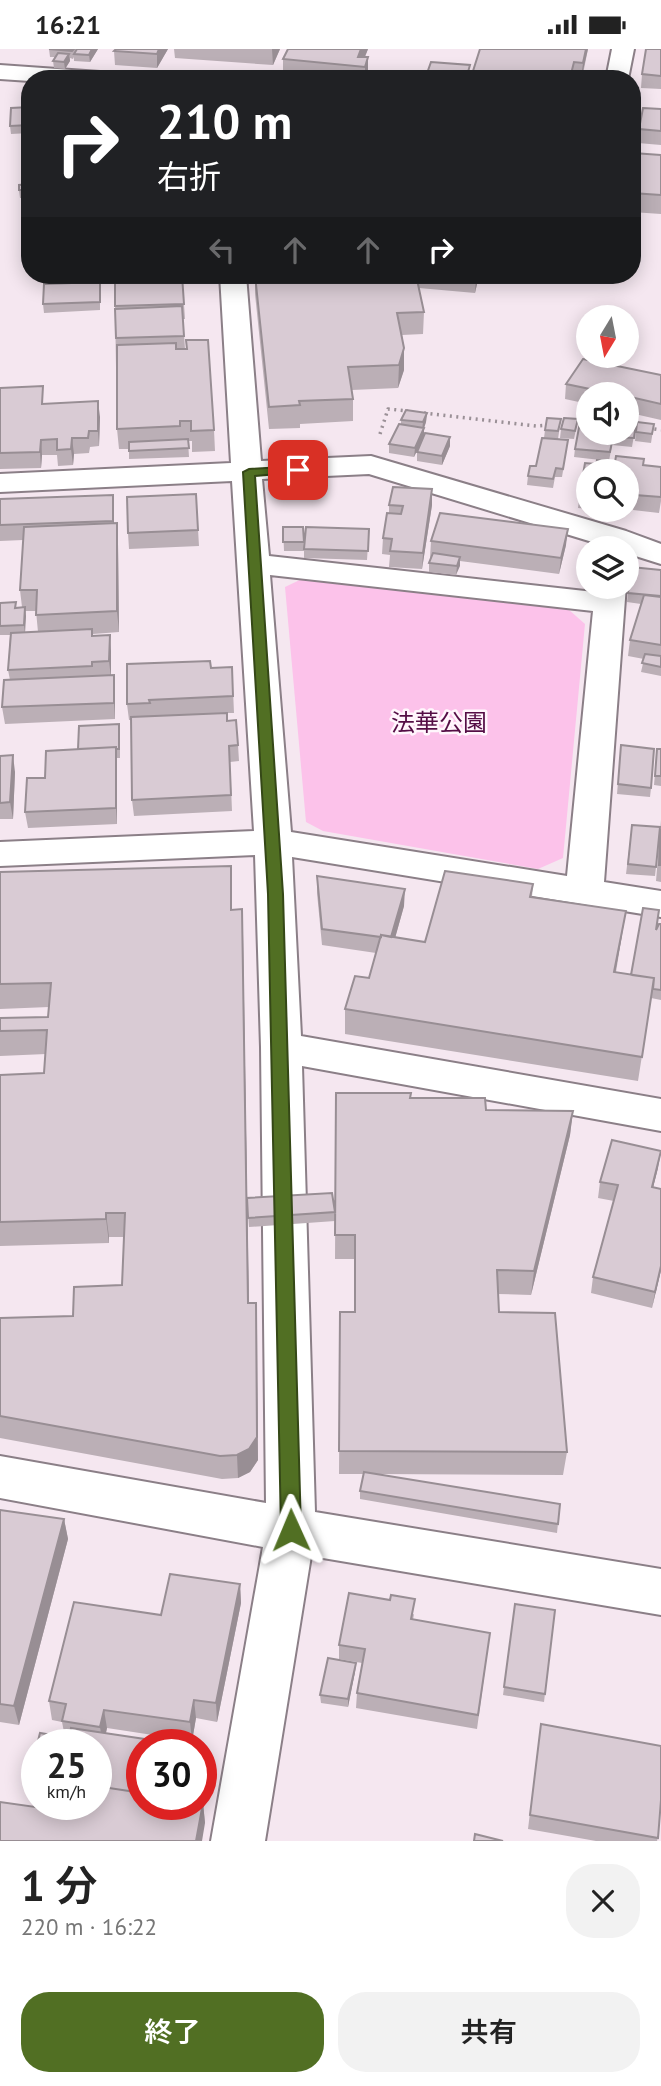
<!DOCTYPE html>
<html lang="ja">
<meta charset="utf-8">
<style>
:root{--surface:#fff;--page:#f2f2f2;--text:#222;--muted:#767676;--accent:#516f23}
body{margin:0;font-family:"PT Sans","Noto Sans JP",sans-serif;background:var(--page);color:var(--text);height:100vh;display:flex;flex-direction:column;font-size:26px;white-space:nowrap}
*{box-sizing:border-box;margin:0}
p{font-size:23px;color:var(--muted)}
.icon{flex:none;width:38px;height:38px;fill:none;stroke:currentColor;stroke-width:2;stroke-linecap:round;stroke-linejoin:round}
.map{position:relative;height:1792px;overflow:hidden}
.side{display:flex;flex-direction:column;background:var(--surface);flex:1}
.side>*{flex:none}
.guide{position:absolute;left:21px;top:21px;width:620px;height:214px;border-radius:28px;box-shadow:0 4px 18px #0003;background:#202124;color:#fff;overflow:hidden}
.needle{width:46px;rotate:190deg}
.controls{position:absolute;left:576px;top:256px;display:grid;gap:14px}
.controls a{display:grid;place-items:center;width:63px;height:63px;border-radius:50%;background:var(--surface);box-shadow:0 4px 18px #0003;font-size:35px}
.speed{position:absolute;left:21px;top:1680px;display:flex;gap:14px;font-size:35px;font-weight:700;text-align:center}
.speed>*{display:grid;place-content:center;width:91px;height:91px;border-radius:50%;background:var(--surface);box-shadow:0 4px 18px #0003;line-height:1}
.speed small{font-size:18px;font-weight:400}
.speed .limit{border:10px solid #d22;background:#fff;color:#111}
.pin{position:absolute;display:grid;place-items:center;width:60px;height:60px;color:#fff;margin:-30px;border-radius:14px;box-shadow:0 4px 10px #0006}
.me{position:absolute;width:77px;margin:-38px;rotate:359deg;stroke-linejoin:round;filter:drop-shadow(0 0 5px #0008)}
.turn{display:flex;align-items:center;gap:24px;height:147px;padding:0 21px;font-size:32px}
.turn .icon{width:91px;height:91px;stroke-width:2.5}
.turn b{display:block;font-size:49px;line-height:60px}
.lanes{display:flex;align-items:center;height:66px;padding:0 21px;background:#0003;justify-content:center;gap:35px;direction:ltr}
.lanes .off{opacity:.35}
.round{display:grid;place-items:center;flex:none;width:74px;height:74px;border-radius:28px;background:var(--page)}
.headline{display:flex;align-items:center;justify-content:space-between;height:119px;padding:0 21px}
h1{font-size:42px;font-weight:600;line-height:52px}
.action{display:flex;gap:14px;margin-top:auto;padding:14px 21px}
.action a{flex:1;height:80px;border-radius:28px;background:var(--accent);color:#fff;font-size:28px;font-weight:600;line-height:80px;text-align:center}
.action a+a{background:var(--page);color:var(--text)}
.status{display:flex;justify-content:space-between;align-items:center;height:49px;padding:0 35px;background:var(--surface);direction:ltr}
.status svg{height:19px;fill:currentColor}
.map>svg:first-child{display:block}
.green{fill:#fcc2ea}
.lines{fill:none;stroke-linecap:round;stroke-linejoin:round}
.minor-casing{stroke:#8b7f87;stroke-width:4}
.path{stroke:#9a9096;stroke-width:3.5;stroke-dasharray:2 4.5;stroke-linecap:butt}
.minor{fill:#fff;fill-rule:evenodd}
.wall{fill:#bbafb6;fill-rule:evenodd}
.shaded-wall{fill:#988e94}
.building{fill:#d9cbd4;stroke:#988e94;stroke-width:2}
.route{fill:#516f23;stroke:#354817;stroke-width:2}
.labels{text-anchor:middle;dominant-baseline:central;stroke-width:5;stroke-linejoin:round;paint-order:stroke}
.park-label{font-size:24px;fill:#540d45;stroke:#fff6fc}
</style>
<div class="status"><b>16:21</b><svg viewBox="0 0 49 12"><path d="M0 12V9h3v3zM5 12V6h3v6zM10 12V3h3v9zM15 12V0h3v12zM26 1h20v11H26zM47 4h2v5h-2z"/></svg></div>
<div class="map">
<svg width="661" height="1792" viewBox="0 0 661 1792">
<rect width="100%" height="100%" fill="#f5e7f0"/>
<path class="green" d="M306 528 568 560 585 575 563 809 538 820 323 782 306 773 285 538Z"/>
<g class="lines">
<defs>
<path id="minor" d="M612 0H634L628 30H606Z
M0 16 100 23 108 25 111 30H30V32L0 30Z
M220 226H246L261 412 371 407 626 482 661 495V515L626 504V499H612L369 425 262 430 269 507 594 543 595 537 626 536 604 833 661 842V868L292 808 301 987 661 1050V1082L302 1017 315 1463 661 1520V1566L311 1507 265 1792H211L263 1498 0 1449V1407L266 1454 261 998 255 806 0 817V793L254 782 232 432 0 443V425L231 414ZM270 526 593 562 567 827 291 783Z"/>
</defs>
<use href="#minor" class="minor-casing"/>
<path class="path" d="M424 364 536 377 551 376
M574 374 588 373
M648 379 661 381
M380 385 388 360 408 362"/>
<use href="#minor" class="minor"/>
</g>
<path class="wall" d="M49 0H98L90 13 74 12V8L73 10 70 9V12L65 20 54 19 53 12 55 8H50Z
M116 0H168L157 19 115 16 114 2Z
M174 0H280L273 16 175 9Z
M288 0H368L365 8 368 26 367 30H302L283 28V10Z
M480 0H588L582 30H473V22Z
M661 0V40L641 39 642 25Z
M30 34V54L26 55 25 47Z
M30 58V84L11 85 10 77Z
M661 60V96L638 94 639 80Z
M661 106V165L632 163V109Z
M30 135V149H20L19 141Z
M182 226 185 270H183L185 300 214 381 215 402 192 403V392H188L189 408 129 410V400H119L117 380 115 257Z
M255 226H479L475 244 419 239 424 263 423 285 402 286 404 299V321L398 339 352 341 353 350V372L300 375V379L269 380 255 245Z
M100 233V261L44 264 43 255Z
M661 326V371L626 363V345H588V355L565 350 566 335Z
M0 339 44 355 100 368 99 397 90 398 89 404 74 405 73 416 58 417 57 406H42L41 419 0 420Z
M427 364 426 373 424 379V387L414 408 389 404V395L401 376V371Z
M561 370 558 390 568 391 562 428H555L553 439 527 436 528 427 536 417 544 389 545 381Z
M578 370 574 390 560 389 561 380Z
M637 373 654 375 651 394 635 392Z
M636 374 632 398 612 396 609 412 574 408 575 400 588 383Z
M450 397 442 416 417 412V403Z
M616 407 644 410 643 416 661 418V452L659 464 633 461 634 455 626 454V422H588V460L578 459 580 443 585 414 596 415 597 411 615 413Z
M196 445 199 497 129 500 128 484Z
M0 450 114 462V474L118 495 119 583 93 585V587L111 602V626L115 643V670L5 675 2 658 10 631 8 621 10 586H0V554L16 558H22L20 541 23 491 0 492ZM25 562H36L38 583H25Z
M389 456H432L422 520 389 518 390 506 382 505 383 489 389 464Z
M589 460H610V462Z
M283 478H303L304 498 369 480 367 511 304 509V502H284Z
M431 492 566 496 559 525 460 512 456 526 429 523V514L431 509H430Z
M631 518 661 521V627L641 623 644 610 628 607 630 591 641 555 627 553Z
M232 618 234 664H227V672L238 696 239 712 230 713 232 762 134 767 132 751 131 671H129L127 655 211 619Z
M120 684V709H117V775L28 779 25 763 45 729 78 700Z
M621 696 651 739 650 748 617 745Z
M657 700H661V737L654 736Z
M0 707 15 723 13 770H0Z
M661 771V833L656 832Z
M632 776 656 818 655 827 626 825Z
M0 823 232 861 242 860 249 1254 257 1278 258 1411 250 1423 238 1429 222 1430 0 1389V1269L73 1267 122 1236 124 1188H109V1194L0 1197V1026L44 1024 46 1005 0 1007V969L48 968 49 958 0 960Z
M317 827 404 857 395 889 425 893 533 835 532 848 622 886 616 923 631 926 656 880 661 875V951L651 949 638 1032 345 985V960L369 929 376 904 322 896 317 844Z
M336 1044 410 1049 486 1061 573 1062 570 1086 531 1246 498 1245 499 1263 567 1403 563 1426 378 1425 560 1455 557 1484 360 1450V1442L364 1425H339L340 1263H355V1210H335Z
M658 1119 653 1138 661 1221 652 1259 591 1244 593 1228 614 1152 598 1149 600 1133Z
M247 1149 335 1163V1172L249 1178Z
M0 1461 64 1470 68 1490 19 1676 0 1673Z
M240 1535 241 1554 217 1673 196 1669 192 1692 107 1679 106 1684 142 1755 203 1754 205 1774 35 1758 65 1688 62 1673 52 1671 49 1652 161 1566Z
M515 1555 555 1561 544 1653 503 1646Z
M414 1565 413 1571 488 1599 477 1680 356 1659 357 1644 362 1614 339 1610V1596Z
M356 1614 355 1623 348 1658 321 1654 320 1646Z
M539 1690 658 1789 657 1792H596L528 1780Z
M37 1696V1743L32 1742 28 1728Z"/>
<path class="shaded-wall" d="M92 0H98L90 13 89 6Z
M159 0H168L157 19V5Z
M272 0H280L273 16Z
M361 0H368L361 17 358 8Z
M586 0H588L581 30 583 14Z
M69 5 70 12 65 20 64 13Z
M368 8V26L367 30H365V18Z
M476 226H479L475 244 476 229Z
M404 299V321L398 339 399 316Z
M98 352 100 368 99 397 98 382Z
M427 364 426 373 424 379V387L414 408 415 399 422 382 423 373Z
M450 388V397L442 416V407Z
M72 389 74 405 73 416 71 400Z
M41 391 42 406 41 419 40 403Z
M432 440V456L422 520 423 504Z
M113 446 114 462V488L113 472Z
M117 474 118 495 119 583 117 562Z
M568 480 566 496 559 525 561 509Z
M460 508V517L456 526 457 517Z
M25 558 26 567 25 585 24 576Z
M110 586 111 602V629L109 612Z
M114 626 115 643V670L114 654Z
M116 698 117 715V775L116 759Z
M13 706 15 723 13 770 10 753Z
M405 840 404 857 390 907 391 890Z
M242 860 243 885 249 1278 248 1254Z
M626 862 622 886 611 947 614 923Z
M573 1062 570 1086 531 1246 534 1222Z
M661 1102 658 1119 649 1155 652 1138Z
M106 1164 109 1188V1194L106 1170Z
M661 1217V1221L652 1259 655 1243Z
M256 1254 258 1411 250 1423 238 1429 237 1406Z
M64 1470 68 1490 19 1676 14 1657Z
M240 1535 241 1554 217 1673 216 1654Z
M356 1614 355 1623 348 1658V1650Z
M194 1651 196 1669 192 1692 190 1673Z
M104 1661 107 1679 103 1696 100 1678Z
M203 1754 205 1774 202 1792H196Z"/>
<path class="building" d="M49 0H74L72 2Z
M77 0H92L89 6 74 5Z
M116 0H159L157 5 114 2Z
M288 0H361L358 8H368L365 18 283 10Z
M480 0H586L583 14 574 13 570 29 473 22Z
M646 0H661V27L642 25Z
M58 4 69 5 64 13 53 12Z
M431 13 470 16 466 30H425Z
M30 34V47H25Z
M30 58V76L10 77 11 59Z
M643 59 661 60V82L639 80Z
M633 104 661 106V146L632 144Z
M30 135V141H19V136Z
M115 226H182L184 255 115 257Z
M255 226H416L424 263 397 264 404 299 399 316 348 318 353 350 299 352 300 356 269 358Z
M437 226H476V229Z
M100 233V253L43 255 44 235Z
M182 257 184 287 116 289 115 260Z
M186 291H208L214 381 191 382V372H180V377L117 380V296L176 294V300H187Z
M583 310 661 326V355L626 347V345H614L566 335Z
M43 337 42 355 98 352V382H89L88 389H72L71 400 57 401V390L41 391 40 403 0 404V339Z
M406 361 427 364 423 373 401 371Z
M547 369 561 370 558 382 545 381Z
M564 369 578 370 575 382 561 380Z
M580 373 588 374V383H626V373L636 374 634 389 613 388 610 403 575 400Z
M637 373 654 375 652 385 636 383Z
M399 375 424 379 415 399 389 395Z
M425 384 450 388 442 407 417 403Z
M542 389 568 391 563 420 556 419 553 430 528 427 530 417H536Z
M188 390 189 399 129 402V393Z
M616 407 644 410 643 416 661 418V448L635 446 636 439 626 438V422H588V444L580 443 585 414 596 415 597 411 615 413Z
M393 438 432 440 423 504 390 502 392 490 383 489 387 464 401 465 403 457 389 456Z
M196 445 198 481 128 484 127 448Z
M113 446V472L0 476V450Z
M440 464 568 480 561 509 431 492Z
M117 474V562L36 566 37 541H20L24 478Z
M283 478H303L304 493H283Z
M306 478 369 480 368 502 304 500Z
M433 504 460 508 457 517 429 514Z
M631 518 661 521V547L628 544Z
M644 546 661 548V596L630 591Z
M16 553 15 559 25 558 24 576 0 577V554Z
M92 580V587L110 586 109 612 92 613V617L8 621 11 584Z
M645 605 661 607V618L642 614Z
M210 612 211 619 232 618 233 647 149 651 150 654 127 655V615Z
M114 626V654L2 658 4 631Z
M227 664V672L236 671 238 696 229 697 231 746 132 751 131 668Z
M119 675V700H116V698L78 700 79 677Z
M621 696 654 700 651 739 618 735Z
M116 698V759L25 763 27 729H45L46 702Z
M657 700H661V727H655Z
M13 706 10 753 0 754V707Z
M632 776 660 778 656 818 628 815Z
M661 780V816H659Z
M231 817V861L242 860 248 1254H256L257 1388 249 1400 237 1406 220 1407 0 1367V1269L73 1267 74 1238 122 1236 125 1164H106V1170L0 1173V1026L44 1024 47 981 0 982V969L48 968 51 934 0 935V823Z
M445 822 533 835 530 848 626 862 614 923 654 929 642 1008 345 960 355 927 369 929 381 886 425 893Z
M317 827 405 840 391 888 381 886V888L322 880Z
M643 859 659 861 656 881 659 875H661V941L653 940 654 929 631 926Z
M336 1044H411L410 1049H485L486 1061 573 1062 534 1222 497 1221 499 1263 555 1264 567 1403 339 1402 340 1263H355V1186H335Z
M612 1091 661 1102 652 1138 661 1140V1217L655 1243 593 1228 618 1136 600 1133Z
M332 1144 335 1163 248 1169 247 1149Z
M364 1423 560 1455 558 1475 360 1442Z
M0 1461 64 1470 14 1657 0 1655Z
M170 1525 240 1535 216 1654 194 1651 190 1673 104 1661 100 1678 62 1672 66 1655 49 1652 74 1553 161 1566Z
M349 1544 390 1551 391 1546 415 1550 411 1570 490 1584 478 1666 357 1644 365 1600 339 1596Z
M515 1555 555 1561 545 1645 504 1638Z
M328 1609 356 1614 348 1650 320 1646Z
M541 1675 661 1697V1751L658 1789 530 1766Z
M71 1679 185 1696H142V1744L96 1737V1696H37L40 1684 69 1689Z
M37 1696V1729L28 1728Z
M96 1737 142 1744V1755H201V1753L203 1754 196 1792H0V1753L35 1758 37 1751V1755H96Z
M475 1785 503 1792H474Z"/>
<path class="route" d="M298 417 304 421 302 423 255 427 283 845 301 1481 298 1488 291 1491 283 1488 281 1481 268 845 243 423 249 420Z"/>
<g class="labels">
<g class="park-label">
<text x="439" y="673">法華公園</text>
</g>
</g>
</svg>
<div class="controls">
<a><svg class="needle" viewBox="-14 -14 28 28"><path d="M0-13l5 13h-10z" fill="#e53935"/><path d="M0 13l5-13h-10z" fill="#767676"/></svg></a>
<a><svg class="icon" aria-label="sound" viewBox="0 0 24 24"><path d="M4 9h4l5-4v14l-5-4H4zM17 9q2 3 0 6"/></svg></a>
<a><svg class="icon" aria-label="search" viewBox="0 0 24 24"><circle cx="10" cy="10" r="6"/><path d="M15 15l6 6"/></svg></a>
<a><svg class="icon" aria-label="layers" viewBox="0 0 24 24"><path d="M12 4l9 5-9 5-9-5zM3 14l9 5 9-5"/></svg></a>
</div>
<div class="speed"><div>25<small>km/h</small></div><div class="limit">30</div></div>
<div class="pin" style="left:298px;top:421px;background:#d93025"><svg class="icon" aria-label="arrive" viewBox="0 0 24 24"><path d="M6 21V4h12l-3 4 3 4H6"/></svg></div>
<svg class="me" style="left:291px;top:1481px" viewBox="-20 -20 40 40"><path d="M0-17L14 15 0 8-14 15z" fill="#516f23" stroke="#fff" stroke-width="4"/></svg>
<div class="guide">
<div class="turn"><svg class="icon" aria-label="right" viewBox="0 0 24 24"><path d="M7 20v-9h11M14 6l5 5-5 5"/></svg><div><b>210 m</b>右折</div></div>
<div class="lanes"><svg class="icon off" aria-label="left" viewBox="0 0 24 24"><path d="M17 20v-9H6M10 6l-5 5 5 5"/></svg><svg class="icon off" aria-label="ahead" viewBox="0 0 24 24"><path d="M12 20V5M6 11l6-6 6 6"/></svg><svg class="icon off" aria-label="ahead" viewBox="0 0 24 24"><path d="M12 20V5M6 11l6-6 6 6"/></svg><svg class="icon" aria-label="right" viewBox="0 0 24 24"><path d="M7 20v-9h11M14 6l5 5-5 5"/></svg></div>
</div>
</div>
<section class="side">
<div class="headline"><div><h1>1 分</h1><p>220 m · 16:22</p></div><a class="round"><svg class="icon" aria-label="close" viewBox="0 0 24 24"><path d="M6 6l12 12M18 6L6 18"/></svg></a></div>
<div class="action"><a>終了</a><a>共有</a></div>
</section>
